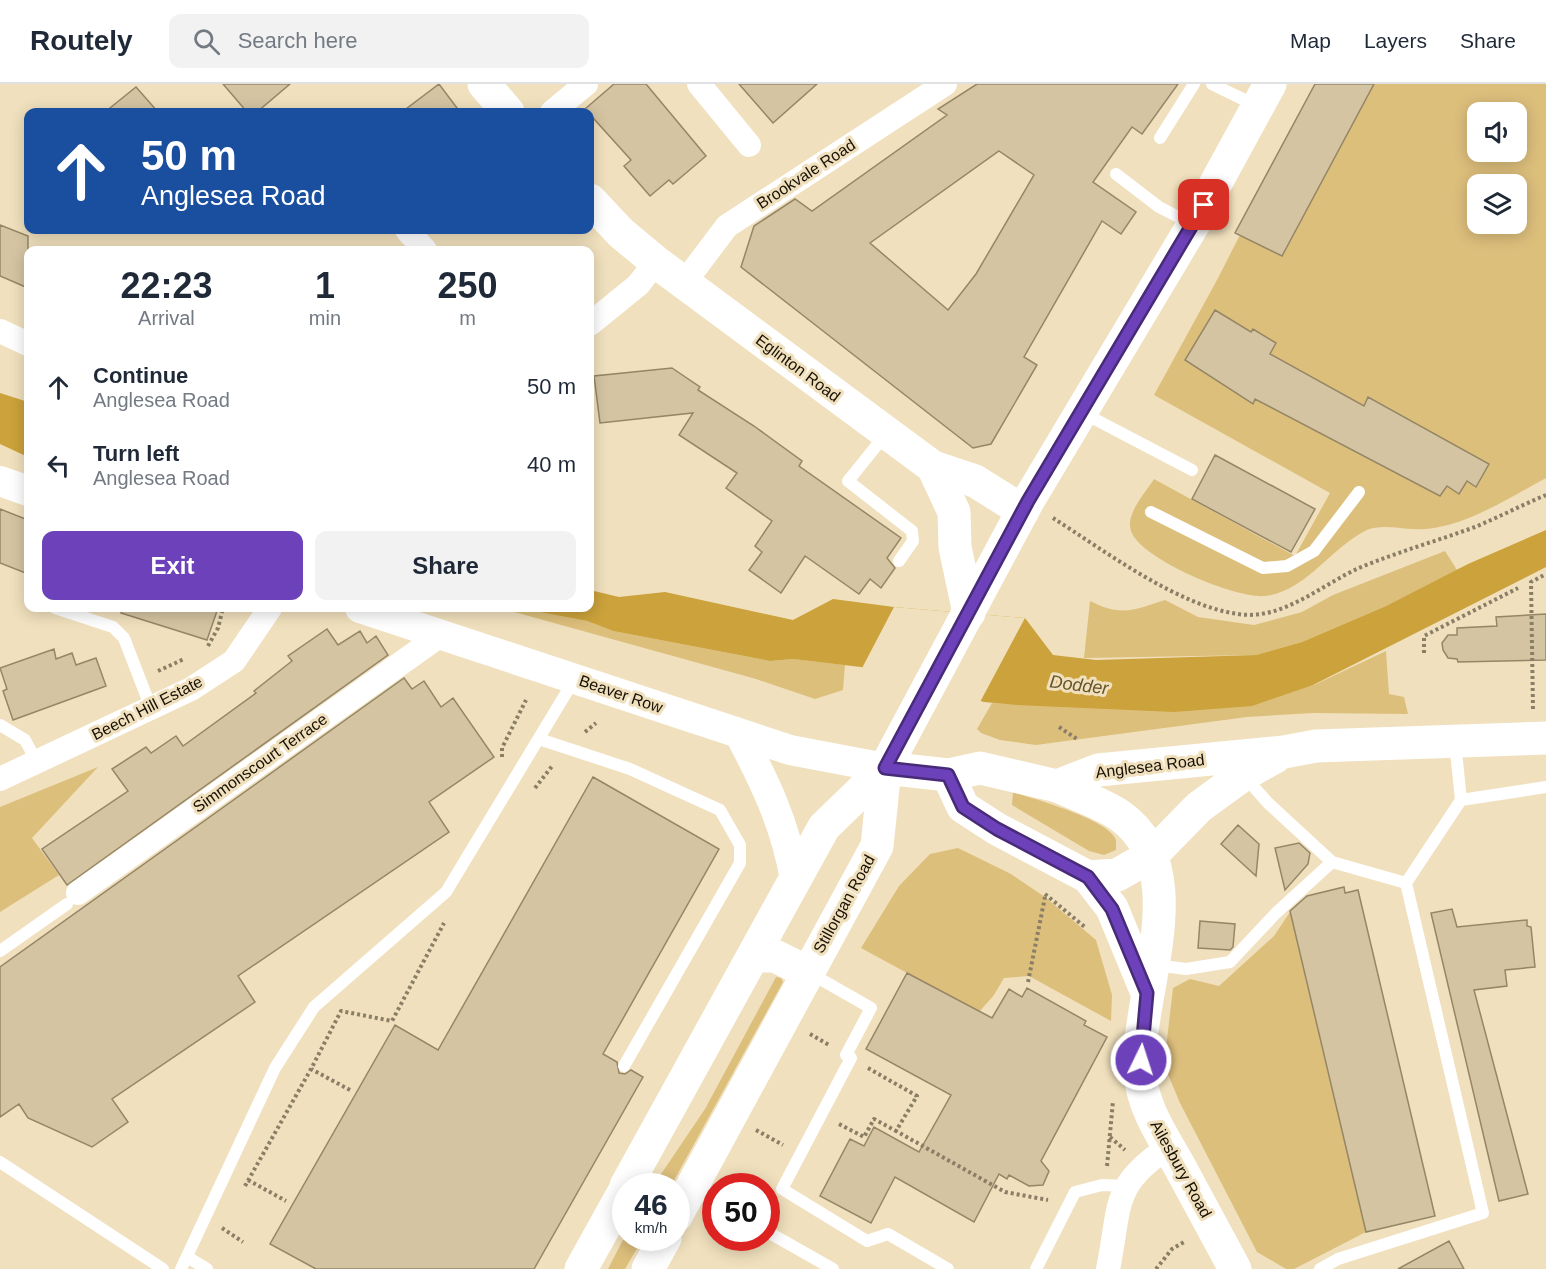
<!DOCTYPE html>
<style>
:root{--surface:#fff;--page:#f2f2f3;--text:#1f2937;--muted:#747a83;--line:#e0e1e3;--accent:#6d41b9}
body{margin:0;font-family:Helvetica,sans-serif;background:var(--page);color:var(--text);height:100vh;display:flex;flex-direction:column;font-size:22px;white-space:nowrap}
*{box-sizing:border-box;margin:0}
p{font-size:20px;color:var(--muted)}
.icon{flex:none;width:33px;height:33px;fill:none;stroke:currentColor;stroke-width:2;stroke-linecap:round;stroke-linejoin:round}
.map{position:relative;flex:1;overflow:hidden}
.panel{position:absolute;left:24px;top:162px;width:570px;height:366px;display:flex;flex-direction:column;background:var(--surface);border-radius:12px;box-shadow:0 3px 15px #0003}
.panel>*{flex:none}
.guide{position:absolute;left:24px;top:24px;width:570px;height:126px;border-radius:12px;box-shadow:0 3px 15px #0003;background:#1a4fa0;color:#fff;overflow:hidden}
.fabs{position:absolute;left:1467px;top:18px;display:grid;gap:12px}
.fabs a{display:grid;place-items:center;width:60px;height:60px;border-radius:12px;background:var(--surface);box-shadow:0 3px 15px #0003;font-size:30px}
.speed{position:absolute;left:612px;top:1089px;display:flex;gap:12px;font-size:30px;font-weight:700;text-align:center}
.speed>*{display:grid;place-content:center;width:78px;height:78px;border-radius:50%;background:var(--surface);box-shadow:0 3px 15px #0003;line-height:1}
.speed small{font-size:15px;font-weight:400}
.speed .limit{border:9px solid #d22;background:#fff;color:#111}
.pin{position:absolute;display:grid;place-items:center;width:51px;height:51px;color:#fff;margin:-26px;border-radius:12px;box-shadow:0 3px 9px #0006}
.me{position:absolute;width:66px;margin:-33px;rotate:4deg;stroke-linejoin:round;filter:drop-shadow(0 0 4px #0008)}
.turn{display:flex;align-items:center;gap:21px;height:126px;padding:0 18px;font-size:27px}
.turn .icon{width:78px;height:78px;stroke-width:2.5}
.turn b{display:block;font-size:42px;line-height:51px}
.eta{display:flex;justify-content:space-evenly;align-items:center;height:102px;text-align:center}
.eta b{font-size:36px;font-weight:800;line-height:42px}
.action{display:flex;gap:12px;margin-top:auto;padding:12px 18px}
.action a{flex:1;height:69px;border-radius:12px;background:var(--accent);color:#fff;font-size:24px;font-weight:800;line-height:69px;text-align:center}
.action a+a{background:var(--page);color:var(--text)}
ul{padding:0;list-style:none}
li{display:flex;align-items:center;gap:18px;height:78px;padding:0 18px}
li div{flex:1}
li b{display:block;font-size:22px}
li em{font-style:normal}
header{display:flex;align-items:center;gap:36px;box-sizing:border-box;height:84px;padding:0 30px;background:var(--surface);border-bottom:2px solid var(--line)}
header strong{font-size:28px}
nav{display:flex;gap:33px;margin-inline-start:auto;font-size:21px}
.search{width:420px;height:54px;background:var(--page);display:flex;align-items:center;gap:15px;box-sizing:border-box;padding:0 21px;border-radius:12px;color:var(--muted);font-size:22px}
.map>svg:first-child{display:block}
.green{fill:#ddbf7c;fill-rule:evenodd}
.water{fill:#cba23b}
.pier{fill:#f0e0bd}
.building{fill:#d4c4a2;stroke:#958666;stroke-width:1.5;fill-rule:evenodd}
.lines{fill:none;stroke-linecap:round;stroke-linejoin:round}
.path{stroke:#8a7e66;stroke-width:4;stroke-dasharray:3 3;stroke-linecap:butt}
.service{stroke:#fff;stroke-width:12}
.minor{stroke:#fff;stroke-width:24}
.tertiary{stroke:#fff;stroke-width:30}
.secondary{stroke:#fff;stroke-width:33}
.route-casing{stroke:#472a78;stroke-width:15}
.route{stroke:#6d41b9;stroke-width:10}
.labels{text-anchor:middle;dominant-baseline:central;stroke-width:6;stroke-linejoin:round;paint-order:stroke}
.street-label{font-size:16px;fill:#171105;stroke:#f0e0bd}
.water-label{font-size:18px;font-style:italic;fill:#66542b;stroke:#f0e0bd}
</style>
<header>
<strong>Routely</strong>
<div class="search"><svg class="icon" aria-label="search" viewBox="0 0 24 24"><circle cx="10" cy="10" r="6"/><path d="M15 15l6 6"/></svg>Search here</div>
<nav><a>Map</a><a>Layers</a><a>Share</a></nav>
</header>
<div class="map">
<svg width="1546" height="1185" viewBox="0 0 1546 1185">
<rect width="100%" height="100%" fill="#f0e0bd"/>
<path class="green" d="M1317 0H1546V394C1509 414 1468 441 1426 445 1408 447 1383 439 1367 446 1331 463 1307 507 1265 512 1236 515 1140 475 1131 447 1125 430 1146 408 1154 395L1295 472 1330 409 1154 311 1217 196ZM1478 28H1516V68H1478ZM1478 100H1516V140H1478Z
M1445 467 1457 486 1386 522 1302 558 1256 571 1084 574 1090 517C1121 533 1134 526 1165 516L1198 533 1254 541 1302 528 1333 511Z
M500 524H518L587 537 613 547 770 577 793 575 845 581 843 606 815 615 756 595Z
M1386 567 1389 610 1404 613 1408 630 1313 629 1247 633 1036 661 1000 656 981 649 977 645 992 619 1131 625 1314 601Z
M98 683 32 754 59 791 0 828V723Z
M1013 708C1033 715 1109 735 1116 756 1116 757 1116 764 1116 766L1104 771 1089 767 1012 721Z
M958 764 1011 790 1045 813 1096 856 1112 911 1111 937 1029 892 1004 894 994 911 979 928 861 864 899 802 930 770Z
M1290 828 1366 1148 1294 1185H1286L1257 1168 1180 1019 1164 981 1173 904 1190 895 1219 902 1274 852Z
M776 893 781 894 783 898 671 1102H653L705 1025Z
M625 1152 643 1154 625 1185H608Z"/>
<path class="water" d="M0 309 28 318V373L0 360Z
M1546 446V483L1313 601 1252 622 1174 628 1017 621 984 618 861 583 793 575 770 577 613 547 587 537 518 524H590V506L619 513 665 508 793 536 833 515 894 523 1025 534 1053 571 1096 576 1256 571 1302 558 1386 522 1468 480Z"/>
<path class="pier" d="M894 523 1025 534 979 620 861 586Z"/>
<path class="building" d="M223 0H290L257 28H247Z
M439 0 460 28H402Z
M614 0H646L706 72 673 100 669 96 650 112 624 82 631 76 585 25Z
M739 0H817L773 39Z
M977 0H1178L1142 50 1132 43 1093 98 1136 128 1121 150 1102 137 1024 273 1037 281 991 360 973 364 741 183 754 142 795 115 812 127 947 31 938 25ZM999 67 1034 91 976 190 948 226 870 159Z
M1315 0H1374L1282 172 1235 149Z
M136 3 158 28H105Z
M0 141 28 152V204L0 192Z
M1215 226 1251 248 1253 245 1276 259 1270 270 1364 322 1368 313 1489 380 1476 403 1467 397 1459 410 1447 402 1440 412 1255 315 1253 320 1185 276Z
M672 284 700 303 698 306 754 342 802 377 799 382 901 454 887 474 895 484 881 504 870 495 859 510 805 472 781 509 749 486 762 468 755 462 772 437 726 404 737 389 679 351 693 329 600 339 594 292Z
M1215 371 1315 425 1291 468 1192 415Z
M0 425 28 436V490L0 479Z
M122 524H218L207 556 121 529Z
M1546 530V576L1458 578 1457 575 1448 574 1443 566 1442 559 1448 551H1457V544L1497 542 1496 533Z
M327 545 338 561 360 547 367 559 376 552 388 571 67 801 42 765 128 707 112 685 146 663 151 669 176 652 183 662 256 609 254 607 292 577 288 572Z
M54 565 56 575 72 569 76 581 96 574 106 602 13 636 3 607 7 605 0 584Z
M404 594 412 605 424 597 441 623 453 614 494 673 429 718 449 748 238 892 255 918 112 1015 128 1038 92 1063 28 1034 19 1020 0 1033V883Z
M593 693 719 765 603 970 617 978 619 989 625 990 631 986 643 993 534 1185H316L270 1160 395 941 438 966Z
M1238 741 1259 760 1256 792 1221 760Z
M1299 759 1310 769 1308 780 1285 806 1275 764Z
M1344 803 1345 809 1358 806 1435 1132 1366 1148 1290 827 1307 812Z
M1452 825 1457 843 1527 836V842L1531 843 1535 883 1505 886 1507 902 1474 906 1528 1110 1499 1117 1431 829Z
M1200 837 1235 840 1233 863 1230 866 1198 864Z
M907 889 992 934 1009 905 1022 913 1027 904 1086 937 1084 941 1107 953 1041 1077 1049 1087 1043 1101 1029 1102 1009 1091 1007 1095 999 1090 974 1138 895 1093 871 1139 820 1112 850 1055 864 1062 874 1043 919 1068 951 1011 866 965Z
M1449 1157 1464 1185H1398Z"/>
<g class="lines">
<path class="path" d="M1053 434C1105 467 1178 522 1238 530 1282 537 1321 501 1359 484 1397 468 1437 457 1475 443 1499 433 1522 421 1546 411
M208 562 218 544 223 524
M1424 569V552L1518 504
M158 587 184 575
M1533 625 1531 498 1546 490
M1059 643 1077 655
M585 648 596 639
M502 673V664L526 616
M535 704 553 681
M1045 810 1086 844
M1028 898 1045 813
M810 950 829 961
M868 984 917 1012 896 1047 1005 1108 1048 1116
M350 1006 311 985 341 927 392 937 444 839
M839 1040 864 1053 874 1035 896 1047
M756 1046 783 1061
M1110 1053 1125 1066
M1107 1082 1113 1017
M248 1096 286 1117
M245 1102 311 985
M222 1144 243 1158
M1156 1185 1172 1165 1186 1157"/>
<path class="service" d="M1212 0 1257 22
M1160 54 1194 0
M1116 90 1159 123 1192 140
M1083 329 1192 386
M886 350 848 397 912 447 913 457 899 477
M1151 428 1263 484 1287 482 1314 467 1359 408
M55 524 113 543 124 554 151 624
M0 641 25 656 37 678
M539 655 630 685 720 726 740 761V779L624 982
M1455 658 1461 716
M1245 693 1268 719 1332 778 1406 799
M0 867 67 820
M1155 881 1186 885 1230 878 1276 829 1332 778
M808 888 871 924 846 971 851 974 782 1105 867 1157 888 1150 948 1185
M0 1078 163 1185
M766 1147 833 1185
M187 1173 207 1185
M181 1185 275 984 314 923 446 808 574 596
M1036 1185 1075 1108 1102 1101 1126 1102
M1320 1185 1338 1175 1483 1129 1406 799 1461 716 1546 703"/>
<path class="minor" d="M699 0 749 61
M552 28 586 0
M407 146 425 166
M684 199 727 142 945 0
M590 240 638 201 656 178
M0 247 28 260
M0 695 191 605 234 577 270 524
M78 809 442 550
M1108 1185C1121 1123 1110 1101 1169 1063"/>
<path class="tertiary" d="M0 397 28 407
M360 524 790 666 885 684
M740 651C766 700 785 740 795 795"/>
<path class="secondary" d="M484 0 508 28
M590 116 621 149 656 178 933 383 975 397 1023 427
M933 383 954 428 955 463 969 529
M885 684 948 691 980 684 1057 702 1098 686 1284 668 1316 662 1546 654
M948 691 963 723 997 745 1088 793 1117 791 1151 772 1199 723 1243 691 1275 673
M1057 702C1077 711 1101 719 1119 731 1199 786 1134 913 1140 990 1143 1025 1164 1054 1181 1085 1199 1118 1217 1152 1235 1185
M1088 793 1112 824 1147 909
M754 872H775L807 888
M626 1102 824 743 885 684 1028 417 1193 141 1270 0
M676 1132 877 762 885 684
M581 1185 626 1104
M648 1185 665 1154"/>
</g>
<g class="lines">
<defs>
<path id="route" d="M1141 976 1147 909 1112 825 1088 793 997 745 963 723 948 691 885 684 1028 417 1204 121"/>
</defs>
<use href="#route" class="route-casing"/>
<use href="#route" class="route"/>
</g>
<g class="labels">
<g class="street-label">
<text transform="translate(806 90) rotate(-33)">Brookvale Road</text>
<text transform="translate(798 284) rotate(37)">Eglinton Road</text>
<text transform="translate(621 610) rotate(19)">Beaver Row</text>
<text transform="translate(147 624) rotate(-27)">Beech Hill Estate</text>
<text transform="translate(260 679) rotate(-35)">Simmonscourt Terrace</text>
<text transform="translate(1150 682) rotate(-7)">Anglesea Road</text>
<text transform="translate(844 820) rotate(-61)">Stillorgan Road</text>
<text transform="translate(1181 1085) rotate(61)">Ailesbury Road</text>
</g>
<g class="water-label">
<text transform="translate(1079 601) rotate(7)">Dodder</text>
</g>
</g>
</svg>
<div class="fabs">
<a><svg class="icon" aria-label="sound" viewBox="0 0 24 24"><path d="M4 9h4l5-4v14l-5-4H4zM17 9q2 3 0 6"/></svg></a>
<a><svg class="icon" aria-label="layers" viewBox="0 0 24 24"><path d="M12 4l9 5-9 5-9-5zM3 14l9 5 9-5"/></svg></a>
</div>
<div class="speed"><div>46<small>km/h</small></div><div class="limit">50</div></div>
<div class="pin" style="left:1204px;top:121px;background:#d93025"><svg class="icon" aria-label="arrive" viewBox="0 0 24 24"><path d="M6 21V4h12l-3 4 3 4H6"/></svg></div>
<svg class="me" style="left:1141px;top:976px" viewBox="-20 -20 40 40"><circle r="17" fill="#6d41b9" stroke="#fff" stroke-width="3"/><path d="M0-11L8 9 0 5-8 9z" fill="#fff"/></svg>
<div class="guide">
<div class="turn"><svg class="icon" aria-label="ahead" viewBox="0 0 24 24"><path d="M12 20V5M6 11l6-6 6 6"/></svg><div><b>50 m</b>Anglesea Road</div></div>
</div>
<section class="panel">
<div class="eta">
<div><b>22:23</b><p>Arrival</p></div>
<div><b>1</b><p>min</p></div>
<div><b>250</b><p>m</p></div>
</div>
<ul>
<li><svg class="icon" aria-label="ahead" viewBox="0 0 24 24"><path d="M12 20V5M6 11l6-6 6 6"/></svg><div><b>Continue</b><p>Anglesea Road</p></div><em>50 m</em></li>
<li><svg class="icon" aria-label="left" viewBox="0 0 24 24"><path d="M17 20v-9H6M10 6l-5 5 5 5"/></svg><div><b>Turn left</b><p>Anglesea Road</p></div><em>40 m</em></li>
</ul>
<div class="action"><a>Exit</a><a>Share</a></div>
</section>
</div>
